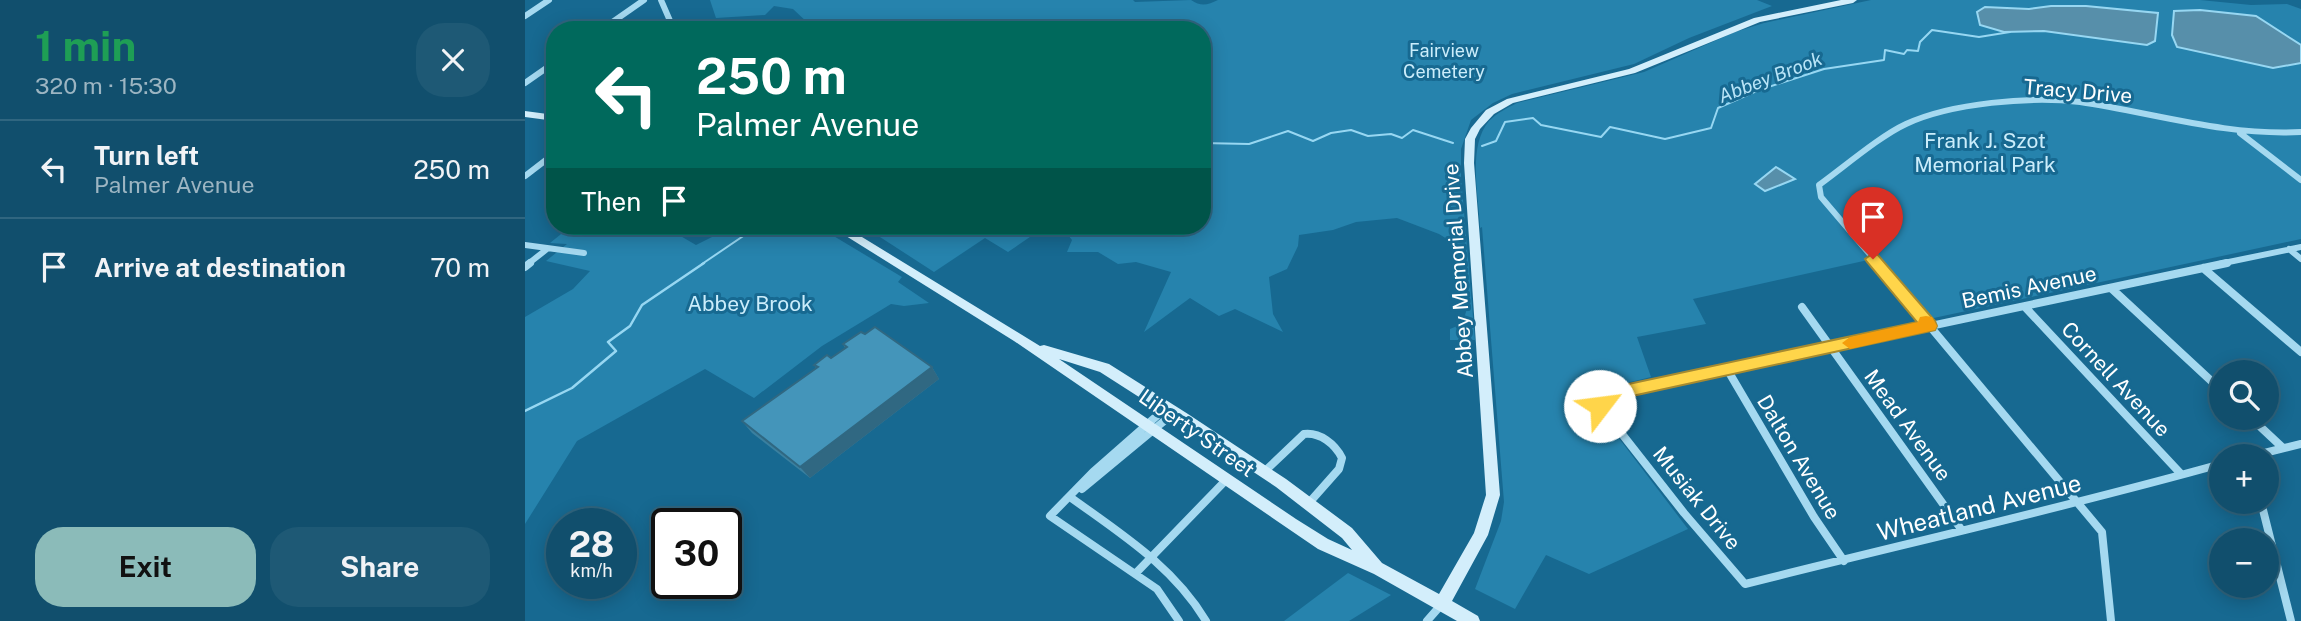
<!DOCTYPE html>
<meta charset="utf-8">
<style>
:root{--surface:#114f6d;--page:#1e5975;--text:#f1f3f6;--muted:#9cb5c2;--line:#306680;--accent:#8bbbb9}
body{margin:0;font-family:"Public Sans",sans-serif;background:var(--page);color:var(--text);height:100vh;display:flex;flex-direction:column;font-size:26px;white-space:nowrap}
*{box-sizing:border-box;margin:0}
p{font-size:23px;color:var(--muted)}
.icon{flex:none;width:38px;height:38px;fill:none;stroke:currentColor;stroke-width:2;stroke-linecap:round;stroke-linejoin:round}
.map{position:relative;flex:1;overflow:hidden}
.side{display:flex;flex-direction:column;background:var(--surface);width:525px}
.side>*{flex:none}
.guide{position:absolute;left:21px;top:21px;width:665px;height:214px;border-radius:28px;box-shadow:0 4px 18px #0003,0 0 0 2px var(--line);background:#00695c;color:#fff;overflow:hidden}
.buttons{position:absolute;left:1684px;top:360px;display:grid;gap:14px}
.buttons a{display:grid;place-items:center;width:70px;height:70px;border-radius:50%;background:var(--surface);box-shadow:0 4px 18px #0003,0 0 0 2px var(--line);font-size:35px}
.speed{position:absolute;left:21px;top:508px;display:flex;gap:14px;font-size:35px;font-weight:700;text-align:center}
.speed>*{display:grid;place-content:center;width:91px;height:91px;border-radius:50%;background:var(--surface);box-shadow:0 4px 18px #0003,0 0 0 2px var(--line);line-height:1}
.speed small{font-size:18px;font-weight:400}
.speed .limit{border:4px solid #111;border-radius:10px;background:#fff;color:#111}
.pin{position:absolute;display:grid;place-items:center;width:60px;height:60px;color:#fff;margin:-72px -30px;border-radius:50% 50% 50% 0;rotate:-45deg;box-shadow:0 0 7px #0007}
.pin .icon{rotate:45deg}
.me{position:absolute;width:77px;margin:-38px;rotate:60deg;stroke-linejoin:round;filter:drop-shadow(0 0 5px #0008)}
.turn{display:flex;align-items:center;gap:24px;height:147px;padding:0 35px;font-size:32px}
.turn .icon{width:91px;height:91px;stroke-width:2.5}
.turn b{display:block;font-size:49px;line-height:60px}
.then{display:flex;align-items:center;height:66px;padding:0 35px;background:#0003;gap:14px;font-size:26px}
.round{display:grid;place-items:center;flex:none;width:74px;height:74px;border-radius:28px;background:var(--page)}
.summary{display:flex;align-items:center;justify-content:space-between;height:119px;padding:0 35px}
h1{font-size:42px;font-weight:700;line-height:52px;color:#1e9e55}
.primary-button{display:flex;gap:14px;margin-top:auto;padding:14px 35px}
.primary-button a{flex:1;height:80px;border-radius:28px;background:var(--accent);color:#111;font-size:28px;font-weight:700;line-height:80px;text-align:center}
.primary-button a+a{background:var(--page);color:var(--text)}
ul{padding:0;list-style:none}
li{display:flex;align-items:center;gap:21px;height:98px;padding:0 35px;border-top:2px solid var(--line)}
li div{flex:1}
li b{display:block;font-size:26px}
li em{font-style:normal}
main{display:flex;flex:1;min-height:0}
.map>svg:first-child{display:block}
.green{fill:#2683ad}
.water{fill:#578faa;stroke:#97d7f2;stroke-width:2}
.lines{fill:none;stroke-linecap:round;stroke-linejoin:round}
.stream-far1{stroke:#97d7f2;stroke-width:2}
.stream{stroke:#97d7f2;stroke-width:2.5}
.minor-far1{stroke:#a5d9f0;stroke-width:6}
.minor{stroke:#a5d9f0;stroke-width:8}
.secondary{fill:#d3eefb;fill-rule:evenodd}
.wall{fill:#3a80a0}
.shaded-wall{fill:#306882}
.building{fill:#4495ba;stroke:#306882;stroke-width:2}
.route{fill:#ffd54a;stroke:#a68a30;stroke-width:2}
.slow{fill:#f59e0b}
.labels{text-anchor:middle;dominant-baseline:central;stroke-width:6;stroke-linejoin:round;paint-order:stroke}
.far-park-label{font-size:18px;fill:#cbedfb;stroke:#176991}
.far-water-label{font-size:19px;font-style:italic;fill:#b9e5f8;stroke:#176991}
.street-label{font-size:21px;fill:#fff;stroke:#176991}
.park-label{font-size:21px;fill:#cbedfb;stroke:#176991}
.near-street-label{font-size:24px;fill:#fff;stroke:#176991}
</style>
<main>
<section class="side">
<div class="summary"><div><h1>1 min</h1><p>320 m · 15:30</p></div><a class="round"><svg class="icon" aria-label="close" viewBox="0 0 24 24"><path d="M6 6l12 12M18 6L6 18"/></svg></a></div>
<ul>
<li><svg class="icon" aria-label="left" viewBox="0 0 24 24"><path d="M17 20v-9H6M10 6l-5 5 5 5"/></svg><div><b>Turn left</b><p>Palmer Avenue</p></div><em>250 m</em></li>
<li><svg class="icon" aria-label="arrive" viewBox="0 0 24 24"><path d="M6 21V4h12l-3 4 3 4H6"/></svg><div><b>Arrive at destination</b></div><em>70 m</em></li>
</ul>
<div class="primary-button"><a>Exit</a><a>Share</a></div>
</section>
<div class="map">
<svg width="1776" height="621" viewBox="0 0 1776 621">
<rect width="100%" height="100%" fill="#176991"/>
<path class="green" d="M185 0H608L610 2 666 0C676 7 683 5 693 0H1232L1247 6 1164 38 1109 64 987 94 968 103 946 120 936 149V177L950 340H925V329L937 324 941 312 930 244 914 234 872 218 831 222 808 230 774 235 773 246 762 269 744 277 748 314 758 332 710 309 694 316 665 298 619 332 646 272 611 262 593 264 573 252H542L547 240 536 226H521L483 252 460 238 409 272 338 226H677V30H283L284 24 268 9 249 6 240 15 191 18Z
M1346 0H1675L1726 5 1762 4 1776 9V239L1404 319 1352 258 1168 299 1181 324 1112 337 1126 377 1069 391 1064 399 1163 529 1064 574 1021 555 990 609 950 589 976 521 979 502 957 227 955 228C954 196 942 147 964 121 972 113 982 108 992 103L1119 72 1210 32 1239 23Z
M46 226H141L140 227 171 245 209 226H292L377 277 373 282 404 303 379 306 366 304 297 346 229 398 180 369 52 441 0 524V317L48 289 65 271 21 261 42 244 25 243Z
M823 573 866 595 824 621H759Z"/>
<path class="water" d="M1526 6H1561L1633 13 1630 41 1622 45 1519 31 1479 32 1455 25 1452 12 1460 7 1504 9Z
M1675 10 1731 16 1776 45V63L1748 68 1652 47 1647 35 1649 11Z
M1251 167 1270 179 1240 191 1230 184Z"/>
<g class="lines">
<path class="stream-far1" d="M677 143 724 144 763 131 788 141 806 133 826 130 843 136 866 134 877 138 888 130 928 143
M957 146 971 141 980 122 1008 118 1016 125 1076 137 1085 127 1140 139 1186 128 1193 108 1234 90 1299 69 1359 60 1360 50 1379 54 1382 50 1393 51 1395 42 1407 30 1454 37 1485 32
M177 264 233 226"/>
<path class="stream" d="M0 411 47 388 91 351 83 342 105 326 117 305 179 263"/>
<path class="minor-far1" d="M136 0 149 30
M0 16 24 0
M76 30 119 0
M0 83 30 62
M1715 133 1776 180
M0 176 30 153
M0 245 59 253
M1764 249 1776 259
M3 264 22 249
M1353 264 1296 197 1294 185C1319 167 1355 136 1381 124 1426 103 1506 96 1555 102 1629 113 1700 136 1776 132
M1694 264 1776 247"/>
<path class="minor" d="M1352 263 1577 532 1586 621
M0 267 5 263
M1678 268 1776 352
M1586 288 1696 390
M1277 307 1436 529
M1500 307 1656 474
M1202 369 1289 517 1319 561
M642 407 568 472 525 516 632 589 654 621
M1726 418 1758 448
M1723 457 1776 444
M1696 464C1538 508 1379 544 1220 584L1159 513 1075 406 1076 400 1085 394 1702 263
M739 472 779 434C795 432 810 444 817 458L814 469 783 504
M557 489 650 412
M545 497C596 534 648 566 681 621
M1736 502 1766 621
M611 573 702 479
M902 621 916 605"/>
<path class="secondary" d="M1316 0H1332L1328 3 1235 22 1110 73 988 103 969 114 955 129 950 139 949 163 975 495 963 535 927 601 953 616 955 621H932L849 574 793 549 489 341 305 226H319L515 346 519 345 584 364 663 414 761 479 827 528 857 563 914 594 949 533 961 495 939 163 940 139 946 128 961 110 982 99 1104 69 1229 18ZM534 359 575 372 653 422 751 487 817 538 827 550 803 539 771 519Z
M0 111 30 115V121L0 117Z"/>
</g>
<path class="wall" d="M340 334 407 367 414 379 285 478 227 433 217 421 291 368 289 365 306 358 320 348 318 344Z"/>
<path class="shaded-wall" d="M407 367 414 379 285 478 275 467Z"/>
<path class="building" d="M350 327 407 367 275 467 217 421 293 367 289 365 302 355 306 358 322 347 318 344 336 332 340 334Z"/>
<path class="route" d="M1348 253 1353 255 1410 321 1412 326 1410 330 1089 400 1084 404 1081 411H1069L1066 406 1070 395 1085 388 1392 322 1342 262 1340 259Z"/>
<path class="slow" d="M1401 316 1407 317 1412 326 1410 330 1325 349 1317 343 1325 337 1393 322 1395 317Z"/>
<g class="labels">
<g class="far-park-label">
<text x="919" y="50">Fairview<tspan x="919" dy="21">Cemetery</tspan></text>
</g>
<g class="far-water-label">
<text transform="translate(1245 77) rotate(-21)">Abbey Brook</text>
</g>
<g class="street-label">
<text transform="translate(1553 91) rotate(5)">Tracy Drive</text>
<text transform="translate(933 271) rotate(-94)">Abbey Memorial Drive</text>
<text transform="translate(1504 287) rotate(-12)">Bemis Avenue</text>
<text transform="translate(1591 379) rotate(47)">Cornell Avenue</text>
<text transform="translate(1383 425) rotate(54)">Mead Avenue</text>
<text transform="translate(672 433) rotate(35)">Liberty Street</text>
<text transform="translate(1274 457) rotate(59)">Dalton Avenue</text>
<text transform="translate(1172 498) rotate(51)">Musiak Drive</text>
</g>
<g class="park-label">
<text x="1460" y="140">Frank J. Szot<tspan x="1460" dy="24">Memorial Park</tspan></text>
<text x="225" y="303">Abbey Brook</text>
</g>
<g class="near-street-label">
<text transform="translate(1454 507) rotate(-14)">Wheatland Avenue</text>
</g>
</g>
</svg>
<div class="buttons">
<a><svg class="icon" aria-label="search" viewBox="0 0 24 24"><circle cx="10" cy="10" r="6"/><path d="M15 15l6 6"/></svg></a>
<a>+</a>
<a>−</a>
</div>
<div class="speed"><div>28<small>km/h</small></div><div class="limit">30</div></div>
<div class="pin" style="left:1348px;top:259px;background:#d93025"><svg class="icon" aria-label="arrive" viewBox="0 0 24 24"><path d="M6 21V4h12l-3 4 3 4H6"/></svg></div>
<svg class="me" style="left:1075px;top:406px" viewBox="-20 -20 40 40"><circle r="19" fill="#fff"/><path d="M0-13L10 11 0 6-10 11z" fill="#ffd54a"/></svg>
<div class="guide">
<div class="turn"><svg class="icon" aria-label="left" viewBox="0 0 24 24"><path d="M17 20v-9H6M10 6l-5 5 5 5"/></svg><div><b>250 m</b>Palmer Avenue</div></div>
<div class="then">Then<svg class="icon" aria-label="arrive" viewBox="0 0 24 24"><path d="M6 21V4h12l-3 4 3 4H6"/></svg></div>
</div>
</div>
</main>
